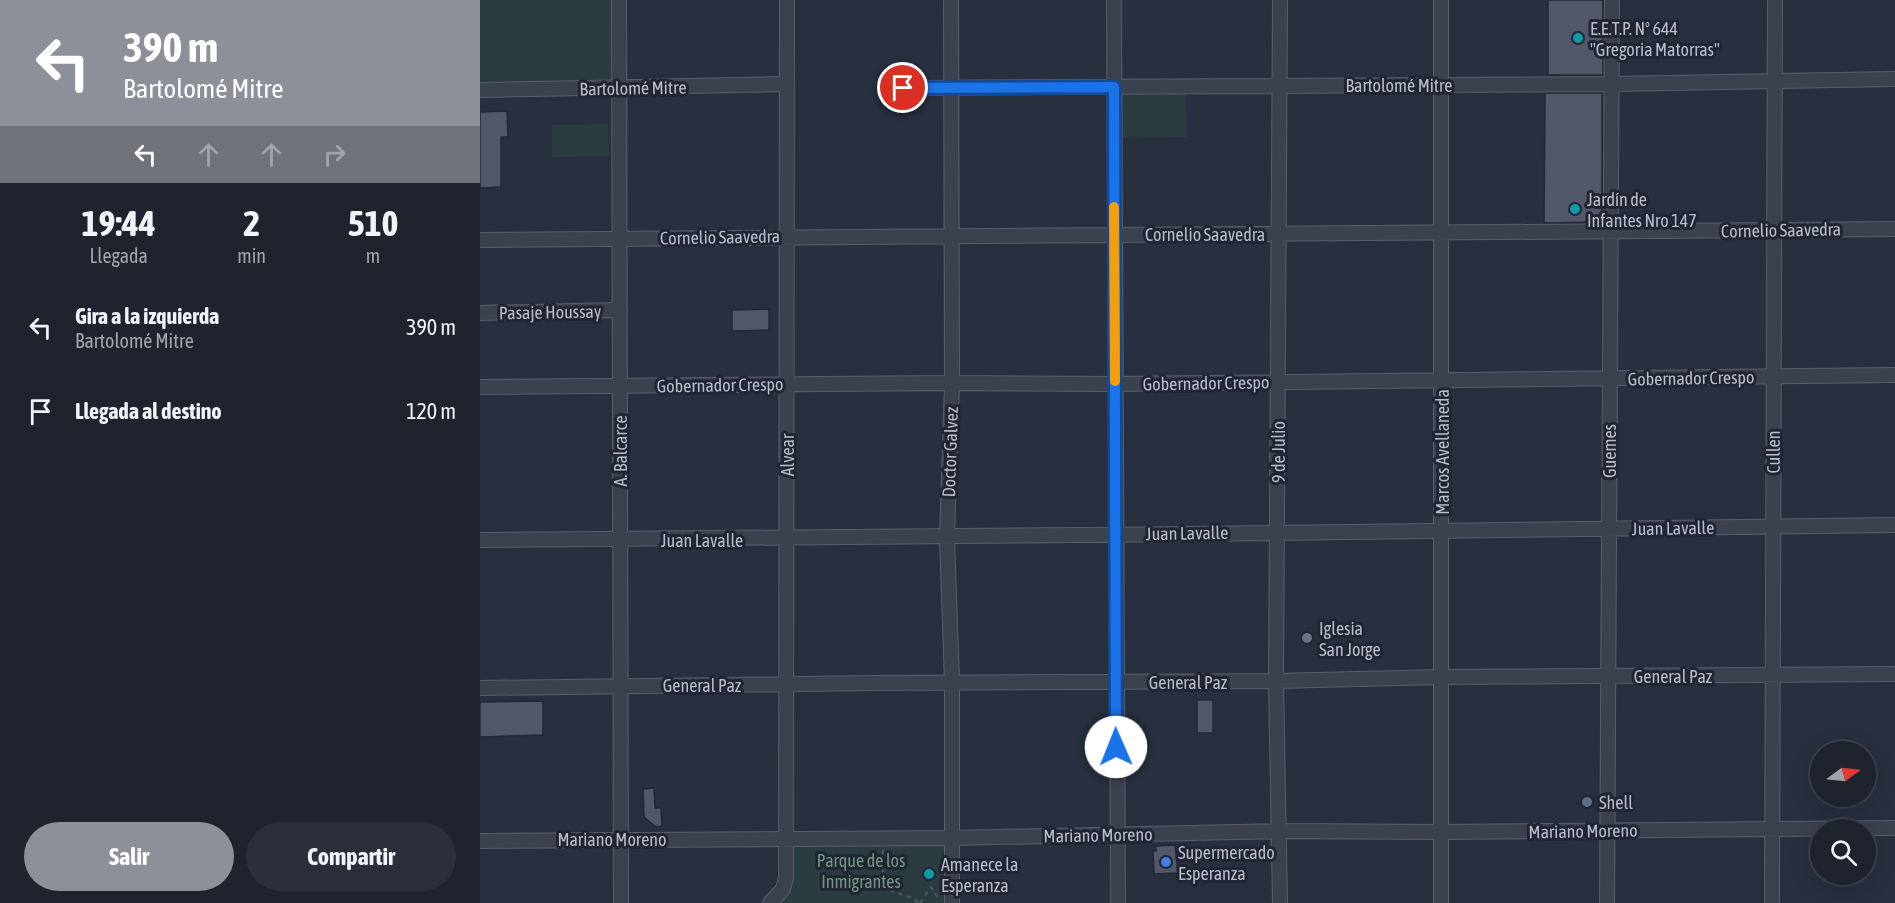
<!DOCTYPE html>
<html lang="es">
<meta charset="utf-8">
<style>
:root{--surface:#1e232e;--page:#2b2f3a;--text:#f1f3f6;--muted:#a1a4aa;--line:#3c404a;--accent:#8c9099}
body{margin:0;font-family:"Asap Condensed",sans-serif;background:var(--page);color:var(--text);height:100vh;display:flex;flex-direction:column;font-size:22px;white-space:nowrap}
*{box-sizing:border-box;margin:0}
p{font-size:20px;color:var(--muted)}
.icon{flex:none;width:33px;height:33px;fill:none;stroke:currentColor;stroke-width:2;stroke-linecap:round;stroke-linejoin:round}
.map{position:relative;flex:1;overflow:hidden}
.details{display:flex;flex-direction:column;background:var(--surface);width:480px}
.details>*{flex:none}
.hud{background:#8c9099;color:#fff;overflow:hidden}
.needle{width:39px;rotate:75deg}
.fabs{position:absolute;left:1330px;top:741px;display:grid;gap:12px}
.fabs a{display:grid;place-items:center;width:66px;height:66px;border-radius:50%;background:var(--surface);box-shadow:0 6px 24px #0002,0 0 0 2px var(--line);font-size:30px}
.pin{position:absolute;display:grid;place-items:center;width:51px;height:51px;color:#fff;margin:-26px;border:3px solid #fff;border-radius:50%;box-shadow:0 2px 6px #0007}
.me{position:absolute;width:66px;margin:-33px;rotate:359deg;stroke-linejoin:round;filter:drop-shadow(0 0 4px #0008)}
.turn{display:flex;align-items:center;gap:21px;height:126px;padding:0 24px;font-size:27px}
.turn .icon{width:78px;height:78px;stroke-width:2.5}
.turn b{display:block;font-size:42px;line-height:51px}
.lanes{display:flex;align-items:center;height:57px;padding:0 24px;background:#0003;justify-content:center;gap:30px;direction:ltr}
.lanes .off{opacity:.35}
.eta{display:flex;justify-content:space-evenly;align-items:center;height:102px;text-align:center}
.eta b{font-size:36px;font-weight:700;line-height:42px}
.primary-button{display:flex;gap:12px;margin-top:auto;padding:12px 24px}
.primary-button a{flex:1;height:69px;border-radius:36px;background:var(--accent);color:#fff;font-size:24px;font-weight:700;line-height:69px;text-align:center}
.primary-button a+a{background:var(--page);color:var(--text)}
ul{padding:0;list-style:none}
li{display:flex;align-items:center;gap:18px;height:84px;padding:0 24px}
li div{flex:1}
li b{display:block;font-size:22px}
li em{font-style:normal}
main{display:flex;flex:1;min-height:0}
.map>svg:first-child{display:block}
.green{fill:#2b3c40}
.building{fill:#525769;stroke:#232836;stroke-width:1.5}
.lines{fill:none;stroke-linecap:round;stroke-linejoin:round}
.minor-casing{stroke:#5a5f6c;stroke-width:16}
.path{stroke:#4a595e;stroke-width:2;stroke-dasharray:4.5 4.5;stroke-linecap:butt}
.minor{stroke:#3c414e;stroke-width:14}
.route-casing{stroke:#114b97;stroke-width:15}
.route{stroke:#1a73e8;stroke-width:10}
.slow{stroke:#f59e0b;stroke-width:10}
.culture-dot{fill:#0f9aa8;stroke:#212634;stroke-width:2}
.worship-dot{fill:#6b7280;stroke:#212634;stroke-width:2}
.service-dot{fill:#5c6f8a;stroke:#212634;stroke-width:2}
.shop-dot{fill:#3f7fe0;stroke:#212634;stroke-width:2}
.labels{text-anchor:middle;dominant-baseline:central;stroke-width:6;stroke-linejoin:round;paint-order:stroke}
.poi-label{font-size:18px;fill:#b9bdc9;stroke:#212634;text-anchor:start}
.street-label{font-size:18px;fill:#b9bdc9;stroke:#212634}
.park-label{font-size:18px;fill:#729780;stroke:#212634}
</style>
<main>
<section class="details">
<div class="hud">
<div class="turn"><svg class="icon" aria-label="left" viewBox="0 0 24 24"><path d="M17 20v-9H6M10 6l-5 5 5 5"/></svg><div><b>390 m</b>Bartolomé Mitre</div></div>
<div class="lanes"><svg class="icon" aria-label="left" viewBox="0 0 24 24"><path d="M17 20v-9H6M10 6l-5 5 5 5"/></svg><svg class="icon off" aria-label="ahead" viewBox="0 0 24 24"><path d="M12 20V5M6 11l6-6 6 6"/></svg><svg class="icon off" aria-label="ahead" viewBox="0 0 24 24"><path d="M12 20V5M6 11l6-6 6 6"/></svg><svg class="icon off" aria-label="right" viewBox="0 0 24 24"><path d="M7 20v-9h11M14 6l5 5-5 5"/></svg></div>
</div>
<div class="eta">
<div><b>19:44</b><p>Llegada</p></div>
<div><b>2</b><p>min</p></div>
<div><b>510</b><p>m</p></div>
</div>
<ul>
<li><svg class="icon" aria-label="left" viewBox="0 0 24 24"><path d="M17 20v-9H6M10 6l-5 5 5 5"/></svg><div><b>Gira a la izquierda</b><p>Bartolomé Mitre</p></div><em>390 m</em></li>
<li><svg class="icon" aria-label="arrive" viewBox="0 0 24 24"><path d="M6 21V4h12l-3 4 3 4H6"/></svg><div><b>Llegada al destino</b></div><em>120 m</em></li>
</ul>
<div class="primary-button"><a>Salir</a><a>Compartir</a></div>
</section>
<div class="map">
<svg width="1415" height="903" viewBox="0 0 1415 903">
<rect width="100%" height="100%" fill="#282f3e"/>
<path class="green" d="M0 0H135L137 80 0 82Z
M706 92 707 137 638 138V93Z
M128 124 129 156 72 157V125Z
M306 838H472V903H290L296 898Z"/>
<path class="building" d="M1068 0H1123V75H1068Z
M1065 93H1122V222L1064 223Z
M27 111 28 137H21V187L0 188V112Z
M289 309V330L252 331V310Z
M717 700H733V733H717Z
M63 701V735L0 737V702Z
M174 788 175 808H181L182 826 176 827 164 817 163 789Z
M695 845 698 873 674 874 673 851H676V846Z"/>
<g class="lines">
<defs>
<path id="minor" d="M139 0 141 903
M471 0 472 383 467 538 472 682V903
M634 0 638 903
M800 0 796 681 800 903
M961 0V903
M423 88 1132 84 1415 79
M0 90 307 84
M0 240 1415 229
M0 313 140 310
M0 387 472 383 635 384 1415 375
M0 540C472 538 943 531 1415 525
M0 688 393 683 796 681 962 677 1415 674
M0 841 472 838 800 831 960 832 1415 828
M290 903 303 889 306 878 307 0
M1127 903 1132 0
M1292 903 1295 0"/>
</defs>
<use href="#minor" class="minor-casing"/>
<path class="path" d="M403 850V888L432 898 439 903
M440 903 451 887 460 901"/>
<use href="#minor" class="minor"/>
</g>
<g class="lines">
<defs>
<path id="route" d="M423 88 634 87 636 747"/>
</defs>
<use href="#route" class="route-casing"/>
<use href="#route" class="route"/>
<path class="slow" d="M634 207 635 381"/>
</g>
<g class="culture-dot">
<circle cx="1098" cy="38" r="6"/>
<circle cx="1095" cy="209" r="6"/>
<circle cx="449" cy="874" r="6"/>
</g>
<circle class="worship-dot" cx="827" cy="638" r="6"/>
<circle class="service-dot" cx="1107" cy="802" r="6"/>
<circle class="shop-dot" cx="686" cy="862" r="6"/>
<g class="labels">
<g class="poi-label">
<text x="1110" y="28">E.E.T.P. N° 644<tspan x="1110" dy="21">"Gregoria Matorras"</tspan></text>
<text x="1107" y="199">Jardín de<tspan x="1107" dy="21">Infantes Nro 147</tspan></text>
<text x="839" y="628">Iglesia<tspan x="839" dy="21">San Jorge</tspan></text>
<text x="1119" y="802">Shell</text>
<text x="698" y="852">Supermercado<tspan x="698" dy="21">Esperanza</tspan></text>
<text x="461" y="864">Amanece la<tspan x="461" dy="21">Esperanza</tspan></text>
</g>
<g class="street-label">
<text x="919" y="85">Bartolomé Mitre</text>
<text transform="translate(153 88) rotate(-1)">Bartolomé Mitre</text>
<text transform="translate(1301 230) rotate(-1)">Cornelio Saavedra</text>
<text x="725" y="234">Cornelio Saavedra</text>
<text transform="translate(240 237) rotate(-1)">Cornelio Saavedra</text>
<text transform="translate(70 312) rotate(-1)">Pasaje Houssay</text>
<text transform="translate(1211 378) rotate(-1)">Gobernador Crespo</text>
<text transform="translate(726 383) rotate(-1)">Gobernador Crespo</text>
<text transform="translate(240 385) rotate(-1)">Gobernador Crespo</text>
<text transform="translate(140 451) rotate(-90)">A. Balcarce</text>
<text transform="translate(1129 451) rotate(-90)">Guemes</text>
<text transform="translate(470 452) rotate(-88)">Doctor Galvez</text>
<text transform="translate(798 452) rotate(-90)">9 de Julio</text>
<text transform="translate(962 452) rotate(-90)">Marcos Avellaneda</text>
<text transform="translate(1293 452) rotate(-90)">Cullen</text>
<text transform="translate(307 455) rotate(-90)">Alvear</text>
<text transform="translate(1193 528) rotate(-1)">Juan Lavalle</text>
<text transform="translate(707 533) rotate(-1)">Juan Lavalle</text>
<text x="222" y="540">Juan Lavalle</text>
<text x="1193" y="676">General Paz</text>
<text x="708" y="682">General Paz</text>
<text x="222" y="685">General Paz</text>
<text transform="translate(1103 831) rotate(-1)">Mariano Moreno</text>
<text transform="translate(618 835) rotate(-1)">Mariano Moreno</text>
<text x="132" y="839">Mariano Moreno</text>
</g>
<g class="park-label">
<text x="381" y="860">Parque de los<tspan x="381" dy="21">Inmigrantes</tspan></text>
</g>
</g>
</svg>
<div class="fabs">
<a><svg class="needle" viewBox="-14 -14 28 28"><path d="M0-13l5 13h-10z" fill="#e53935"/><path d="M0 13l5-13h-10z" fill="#a1a4aa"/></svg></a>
<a><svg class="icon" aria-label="search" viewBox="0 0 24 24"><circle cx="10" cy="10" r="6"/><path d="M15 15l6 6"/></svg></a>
</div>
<div class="pin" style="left:423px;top:88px;background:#d93025"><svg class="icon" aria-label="arrive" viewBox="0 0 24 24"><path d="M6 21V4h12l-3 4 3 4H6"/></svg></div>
<svg class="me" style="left:636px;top:747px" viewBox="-20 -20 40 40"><circle r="19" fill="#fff"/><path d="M0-13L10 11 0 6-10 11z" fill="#1a73e8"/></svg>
</div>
</main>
